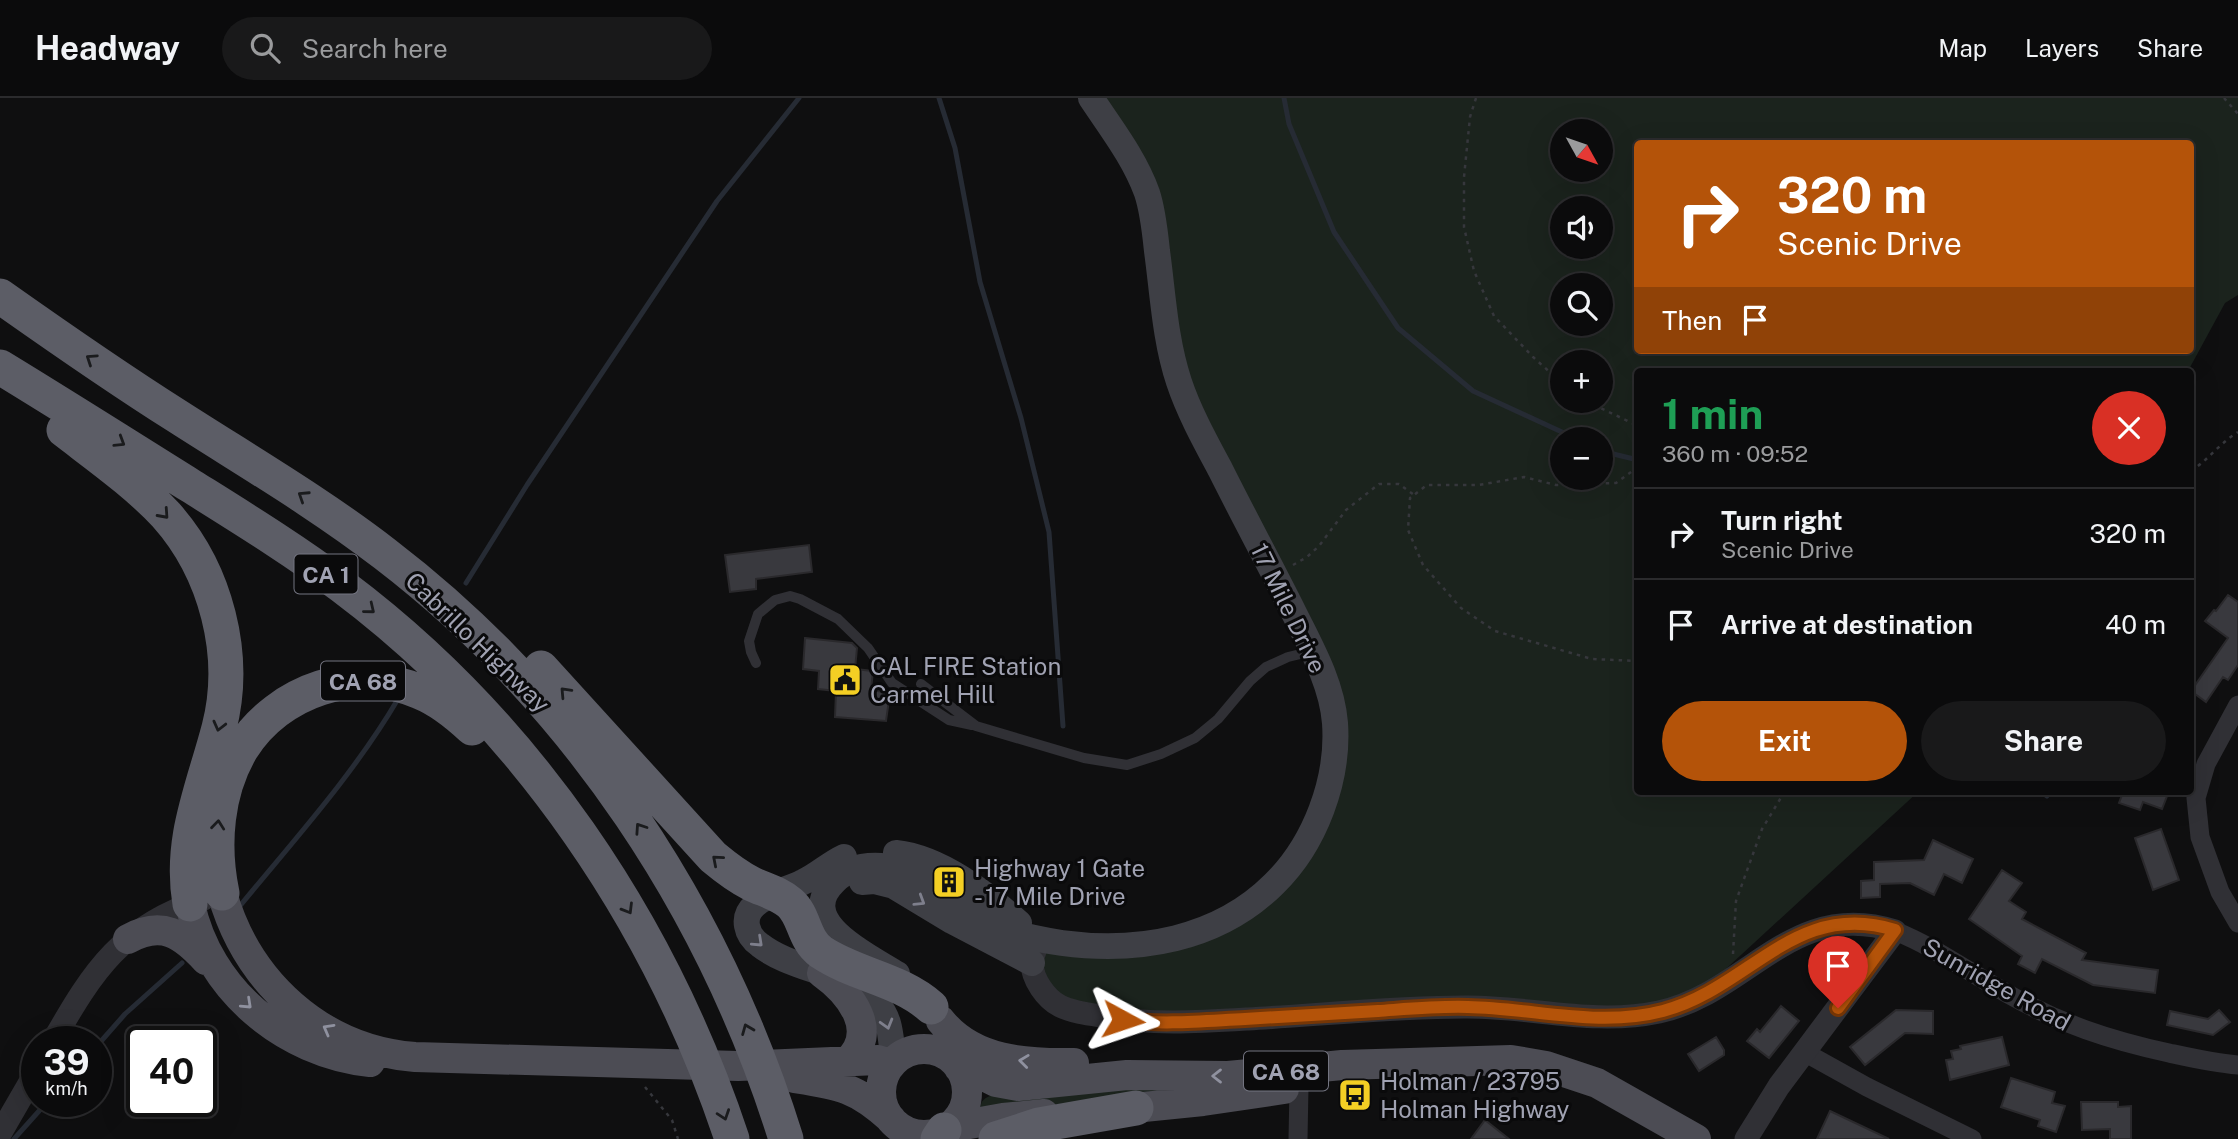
<!DOCTYPE html>
<meta charset="utf-8">
<style>
:root{--surface:#0b0b0c;--page:#19191a;--text:#f1f3f6;--muted:#9a9b9d;--line:#2b2b2d;--accent:#b45309}
body{margin:0;font-family:"Public Sans",sans-serif;background:var(--page);color:var(--text);height:100vh;display:flex;flex-direction:column;font-size:26px;white-space:nowrap}
*{box-sizing:border-box;margin:0}
p{font-size:23px;color:var(--muted)}
.icon{flex:none;width:38px;height:38px;fill:none;stroke:currentColor;stroke-width:2;stroke-linecap:round;stroke-linejoin:round}
.map{position:relative;flex:1;overflow:hidden}
.details{position:absolute;left:1634px;top:270px;width:560px;height:427px;display:flex;flex-direction:column;background:var(--surface);border-radius:7px;box-shadow:0 7px 28px #0002,0 0 0 2px var(--line)}
.details>*{flex:none}
.hud{position:absolute;left:1634px;top:42px;width:560px;height:214px;border-radius:7px;box-shadow:0 7px 28px #0002,0 0 0 2px var(--line);background:#b45309;color:#fff;overflow:hidden}
.needle{width:46px;rotate:130deg}
.fabs{position:absolute;left:1550px;top:21px;display:grid;gap:14px}
.fabs a{display:grid;place-items:center;width:63px;height:63px;border-radius:50%;background:var(--surface);box-shadow:0 7px 28px #0002,0 0 0 2px var(--line);font-size:35px}
.speed{position:absolute;left:21px;top:928px;display:flex;gap:14px;font-size:35px;font-weight:700;text-align:center}
.speed>*{display:grid;place-content:center;width:91px;height:91px;border-radius:50%;background:var(--surface);box-shadow:0 7px 28px #0002,0 0 0 2px var(--line);line-height:1}
.speed small{font-size:18px;font-weight:400}
.speed .limit{border:4px solid #111;border-radius:10px;background:#fff;color:#111}
.pin{position:absolute;display:grid;place-items:center;width:60px;height:60px;color:#fff;margin:-72px -30px;border-radius:50% 50% 50% 0;rotate:-45deg;box-shadow:0 0 7px #0007}
.pin .icon{rotate:45deg}
.me{position:absolute;width:77px;margin:-38px;rotate:95deg;stroke-linejoin:round;filter:drop-shadow(0 0 5px #0008)}
.turn{display:flex;align-items:center;gap:24px;height:147px;padding:0 28px;font-size:32px}
.turn .icon{width:91px;height:91px;stroke-width:2.5}
.turn b{display:block;font-size:49px;line-height:60px}
.then{display:flex;align-items:center;height:66px;padding:0 28px;background:#0003;gap:14px;font-size:26px}
.round{display:grid;place-items:center;flex:none;width:74px;height:74px;border-radius:37px;background:var(--page)}
.overview{display:flex;align-items:center;justify-content:space-between;height:119px;padding:0 28px}
h1{font-size:42px;font-weight:700;line-height:52px;color:#1e9e55}
.cta{display:flex;gap:14px;margin-top:auto;padding:14px 28px}
.cta a{flex:1;height:80px;border-radius:42px;background:var(--accent);color:#fff;font-size:28px;font-weight:700;line-height:80px;text-align:center}
.cta a+a{background:var(--page);color:var(--text)}
ul{padding:0;list-style:none}
li{display:flex;align-items:center;gap:21px;height:91px;padding:0 28px;border-top:2px solid var(--line)}
li div{flex:1}
li b{display:block;font-size:26px}
li em{font-style:normal}
header{display:flex;align-items:center;gap:42px;box-sizing:border-box;height:98px;padding:0 35px;background:var(--surface);border-bottom:2px solid var(--line)}
header strong{font-size:33px}
nav{display:flex;gap:38px;margin-inline-start:auto;font-size:24px}
.search{width:490px;height:63px;background:var(--page);display:flex;align-items:center;gap:18px;box-sizing:border-box;padding:0 24px;border-radius:38px;color:var(--muted);font-size:26px}
.map>svg:first-child{display:block}
.green{fill:#1b231d;fill-rule:evenodd}
.lines{fill:none;stroke-linecap:round;stroke-linejoin:round}
.stream{stroke:#262b34;stroke-width:5}
.building{fill:#39393e;stroke:#2a292c;stroke-width:2}
.path{stroke:#36373c;stroke-width:2.5;stroke-dasharray:3.5 5;stroke-linecap:butt}
.service{stroke:#303035;stroke-width:10}
.minor{stroke:#303035;stroke-width:19}
.tertiary{stroke:#303035;stroke-width:23}
.secondary{stroke:#3e3f45;stroke-width:26}
.primary{stroke:#4c4c54;stroke-width:30}
.motorway{stroke:#5c5d66;stroke-width:35}
.oneway{stroke:#1a1b1d}
.oneway2{stroke:#7e7f8c}
.oneway3{stroke:#8f919f}
.route-casing{stroke:#753606;stroke-width:18}
.route{stroke:#b45309;stroke-width:12}
.labels{text-anchor:middle;dominant-baseline:central;stroke-width:6;stroke-linejoin:round;paint-order:stroke}
.shield{fill:#0a0a0b;stroke:#737480;stroke-width:2}
.shield-label{font-size:23px;font-weight:bold;fill:#a0a2b2}
.street-label{font-size:24px;fill:#a0a2b2;stroke:#0a0a0b}
.poi-label{font-size:24px;fill:#a0a2b2;stroke:#0a0a0b;text-anchor:start}
</style>
<header>
<strong>Headway</strong>
<div class="search"><svg class="icon" aria-label="search" viewBox="0 0 24 24"><circle cx="10" cy="10" r="6"/><path d="M15 15l6 6"/></svg>Search here</div>
<nav><a>Map</a><a>Layers</a><a>Share</a></nav>
</header>
<div class="map">
<svg width="2238" height="1041" viewBox="0 0 2238 1041">
<rect width="100%" height="100%" fill="#0f0f10"/>
<path class="green" d="M1091 0H2238V197L2225 205 2188 273H1638V693H1919L1690 904 1547 917 1200 924 1046 898 1039 842 1180 841 1295 762 1335 624 1202 337 1155 135ZM1563 33H1601V72H1563ZM1638 46H2191V252H1638ZM1563 110H1601V149H1563ZM1563 187H1601V226H1563ZM1563 264H1601V303H1563ZM1563 341H1601V380H1563Z
M1137 986 1181 997 979 1012C981 1003 984 999 994 997Z"/>
<g class="lines">
<path class="stream" d="M939 0 955 50 980 184 1021 320 1049 434 1063 628
M1284 0 1289 26 1334 134 1398 230 1473 293 1577 341
M1601 353 1638 362
M466 485 527 387 717 103 799 0
M2041 693 2047 698
M239 809C294 742 354 676 398 601
M96 949 125 916 182 865
M14 1041 48 1003"/>
</g>
<path class="building" d="M809 447 812 474 756 481V491L730 494 725 457Z
M2228 497 2238 504V567L2228 582 2223 579 2206 604 2191 593 2228 540 2205 523 2214 512 2216 513Z
M805 540 852 545 857 550 855 571 873 573 871 592 890 595 886 623 835 619 836 593 818 591 819 573 803 571Z
M2117 693H2169L2162 711 2143 704 2140 712 2119 705 2122 697Z
M2161 731 2179 782 2153 792 2135 740Z
M1933 742 1973 761 1962 785 1944 776 1934 797 1910 785 1880 786V799L1861 800V783L1874 782V764L1924 762Z
M2002 772 2022 785 2009 803 2026 814 2022 821 2086 855 2082 862 2158 872 2155 895 2093 887 2042 861 2035 875 2018 866 2022 858 1969 821Z
M1781 908 1799 923 1769 960 1747 943 1757 931 1760 934Z
M1896 912 1933 913V936L1905 935 1865 967 1850 949Z
M2219 912 2230 924 2213 937 2167 927 2170 913 2208 921Z
M1716 939 1724 952V957L1699 973 1688 956Z
M2002 939 2009 967 1950 982 1946 962 1953 961 1951 953 1961 951 1960 948Z
M2011 980 2055 994 2052 1005 2065 1008 2056 1034 2038 1028 2040 1022 2001 1009Z
M2081 1004H2118V1009L2131 1008V1041H2110V1031L2082 1032Z
M1830 1013 1889 1041H1817Z
M1485 1022 1509 1041H1471Z"/>
<g class="lines">
<path class="path" d="M1476 0 1470 19 1464 79V129L1474 173 1494 218 1533 259 1563 286
M2224 0 2238 16
M1586 303 1638 328
M1638 369 1616 385 1556 387 1524 379 1479 387H1427L1410 400 1408 432 1423 467 1461 510 1495 533 1592 561 1638 563
M2191 373C2208 362 2220 345 2238 334
M1293 467 1307 459 1319 448 1346 412 1379 386H1399L1414 397
M1733 856 1736 803 1762 731 1785 693
M645 989 672 1022 678 1041"/>
<path class="service" d="M756 565 751 554 749 543 758 516 775 502 790 498 800 501 838 521 868 550 892 585 949 622 972 627
M921 586 976 628 1084 660 1127 667 1161 656 1195 640 1218 621 1250 583 1266 569 1288 559 1313 553"/>
<path class="minor" d="M2238 607 2206 666 2196 700 2200 739 2220 794 2238 825
M1895 833C1935 849 1970 875 2008 896 2061 926 2109 942 2169 955 2192 960 2214 965 2238 967
M1804 954 1867 989 1972 1041
M1298 1041 1299 989"/>
<path class="tertiary" d="M1036 850C1035 854 1032 860 1032 865 1032 881 1046 901 1060 908 1072 914 1087 916 1101 918 1150 927 1198 924 1248 921 1320 917 1392 909 1464 909 1530 908 1593 928 1659 914 1748 895 1792 800 1895 833L1779 988 1746 1041
M53 943C94 871 121 829 204 801
M0 1036 37 972"/>
<path class="secondary" d="M896 755C941 760 985 795 1019 825
M844 759C829 766 818 777 803 784 788 792 768 795 755 807 741 819 746 837 760 847 793 873 849 874 878 907 892 922 890 943 894 962
M862 784 874 783 894 788 952 823 1032 865
M897 876C871 859 793 824 834 784 846 771 864 767 881 768 918 770 965 810 998 828 1017 838 1041 842 1062 845 1138 855 1218 842 1274 786 1315 746 1339 682 1335 625 1332 586 1311 549 1294 515 1270 467 1244 419 1220 371 1205 343 1189 314 1179 284 1165 242 1163 197 1157 153 1155 134 1153 113 1147 95 1135 61 1111 30 1091 0"/>
<path class="primary" d="M222 795C247 884 321 952 415 959L738 968 878 962 891 966
M190 806C208 891 284 955 370 964
M128 841C162 822 182 836 206 862
M822 875C850 895 881 934 847 964
M941 923C973 963 1026 966 1074 965
M881 994a43 43 0 1 1 86 0a43 43 0 1 1-86 0Z
M959 970 972 972 996 984 1018 988 1127 977 1228 978 1342 967 1511 962 1546 968 1597 985 1696 1041
M794 980C839 987 856 989 891 1021
M1114 1012 1203 1003 1284 991
M947 1030 1003 1020 1044 1016"/>
<path class="motorway" d="M0 198C58 239 117 280 177 318 247 363 319 405 385 456 577 603 715 812 786 1041
M0 269C64 308 127 348 191 388 242 420 294 452 342 488 526 626 660 824 732 1041
M64 332C99 359 136 385 166 417 216 473 238 557 219 630 203 691 179 742 190 806
M541 570 713 759C725 769 738 779 752 786 765 792 780 796 790 805 805 818 803 841 821 854 855 877 900 881 931 909
M222 795C212 747 216 693 242 650 279 592 356 566 420 594 440 602 457 616 472 630
M938 1041 944 1032
M996 1041 1039 1027 1136 1010"/>
</g>
<defs><path id="oneway-chevron" d="M-2-3.5L2.5 0L-2 3.5" fill="none" stroke-width="1.6" stroke-linecap="round" stroke-linejoin="round" transform="scale(1.75)"/></defs>
<g class="oneway">
<use href="#oneway-chevron" transform="translate(91 261) rotate(-146)"/>
<use href="#oneway-chevron" transform="translate(120 344) rotate(32)"/>
<use href="#oneway-chevron" transform="translate(303 398) rotate(-147)"/>
<use href="#oneway-chevron" transform="translate(164 416) rotate(48)"/>
<use href="#oneway-chevron" transform="translate(370 511) rotate(39)"/>
<use href="#oneway-chevron" transform="translate(565 594) rotate(-133)"/>
<use href="#oneway-chevron" transform="translate(219 628) rotate(104)"/>
<use href="#oneway-chevron" transform="translate(218 727) rotate(-84)"/>
<use href="#oneway-chevron" transform="translate(640 730) rotate(-124)"/>
<use href="#oneway-chevron" transform="translate(717 762) rotate(-139)"/>
<use href="#oneway-chevron" transform="translate(628 811) rotate(59)"/>
<use href="#oneway-chevron" transform="translate(747 931) rotate(-112)"/>
<use href="#oneway-chevron" transform="translate(724 1017) rotate(71)"/>
</g>
<g class="oneway2">
<use href="#oneway-chevron" transform="translate(920 803) rotate(32)"/>
<use href="#oneway-chevron" transform="translate(758 844) rotate(43)"/>
<use href="#oneway-chevron" transform="translate(887 926) rotate(74)"/>
</g>
<g class="oneway3">
<use href="#oneway-chevron" transform="translate(247 906) rotate(43)"/>
<use href="#oneway-chevron" transform="translate(328 931) rotate(-151)"/>
<use href="#oneway-chevron" transform="translate(1024 963) rotate(-173)"/>
<use href="#oneway-chevron" transform="translate(1217 978) rotate(180)"/>
</g>
<g class="lines">
<defs>
<path id="route" d="M1123 922C1164 927 1204 923 1245 921 1289 918 1333 916 1378 913 1407 911 1438 908 1468 909 1533 910 1598 930 1663 913 1750 890 1795 801 1895 832L1838 910"/>
</defs>
<use href="#route" class="route-casing"/>
<use href="#route" class="route"/>
</g>
<defs>
<symbol id="civic-square" viewBox="-11 -11 22 22"><rect x="-9" y="-9" width="18" height="18" rx="4" fill="#f4cf24" stroke="#0a0a0b"/><path d="M-.6-6.5H3V-4.5H.6V-3L4-1V1h2V6H-6V1h2V-1L-.6-3ZM-1.2 2.5V6h2.4V2.5Z" fill="#111"/></symbol>
<symbol id="building-square" viewBox="-11 -11 22 22"><rect x="-9" y="-9" width="18" height="18" rx="4" fill="#f4cf24" stroke="#0a0a0b"/><path d="M-4-6H4V6H1V3H-1V6H-4ZM-2.5-4.3h1.7v1.8h-1.7ZM.8-4.3h1.7v1.8H.8ZM-2.5-1h1.7V.8h-1.7ZM.8-1h1.7V.8H.8Z" fill="#111"/></symbol>
<symbol id="bus-square" viewBox="-11 -11 22 22"><rect x="-9" y="-9" width="18" height="18" rx="4" fill="#f4cf24" stroke="#0a0a0b"/><path d="M-5-6H5V4H4V6H2V4H-2V6H-4V4H-5ZM-3.5-4V0h7V-4ZM-3.5 1.2v1.5H-2V1.2ZM2 1.2v1.5H3.5V1.2Z" fill="#111"/></symbol>
</defs>
<g fill-rule="evenodd">
<use href="#civic-square" x="826" y="563" width="38" height="38"/>
<use href="#building-square" x="930" y="765" width="38" height="38"/>
<use href="#bus-square" x="1336" y="978" width="38" height="38"/>
</g>
<g class="labels">
<g class="shield">
<rect x="294.5" y="456.5" width="63" height="39" rx="5"/>
<rect x="321" y="563.5" width="84" height="39" rx="5"/>
<rect x="1244" y="953.5" width="84" height="39" rx="5"/>
</g>
<g class="shield-label">
<text x="326" y="476">CA 1</text>
<text x="363" y="583">CA 68</text>
<text x="1286" y="973">CA 68</text>
</g>
<g class="street-label">
<text transform="translate(1289 510) rotate(64)">17 Mile Drive</text>
<text transform="translate(478 544) rotate(44)">Cabrillo Highway</text>
<text transform="translate(1997 886) rotate(29)">Sunridge Road</text>
</g>
<g class="poi-label">
<text x="870" y="568">CAL FIRE Station<tspan x="870" dy="28">Carmel Hill</tspan></text>
<text x="974" y="770">Highway 1 Gate<tspan x="974" dy="28">- 17 Mile Drive</tspan></text>
<text x="1380" y="983">Holman / 23795<tspan x="1380" dy="28">Holman Highway</tspan></text>
</g>
</g>
</svg>
<div class="fabs">
<a><svg class="needle" viewBox="-14 -14 28 28"><path d="M0-13l5 13h-10z" fill="#e53935"/><path d="M0 13l5-13h-10z" fill="#9a9b9d"/></svg></a>
<a><svg class="icon" aria-label="sound" viewBox="0 0 24 24"><path d="M4 9h4l5-4v14l-5-4H4zM17 9q2 3 0 6"/></svg></a>
<a><svg class="icon" aria-label="search" viewBox="0 0 24 24"><circle cx="10" cy="10" r="6"/><path d="M15 15l6 6"/></svg></a>
<a>+</a>
<a>−</a>
</div>
<div class="speed"><div>39<small>km/h</small></div><div class="limit">40</div></div>
<div class="pin" style="left:1838px;top:910px;background:#d93025"><svg class="icon" aria-label="arrive" viewBox="0 0 24 24"><path d="M6 21V4h12l-3 4 3 4H6"/></svg></div>
<svg class="me" style="left:1123px;top:922px" viewBox="-20 -20 40 40"><path d="M0-17L14 15 0 8-14 15z" fill="#b45309" stroke="#fff" stroke-width="4"/></svg>
<div class="hud">
<div class="turn"><svg class="icon" aria-label="right" viewBox="0 0 24 24"><path d="M7 20v-9h11M14 6l5 5-5 5"/></svg><div><b>320 m</b>Scenic Drive</div></div>
<div class="then">Then<svg class="icon" aria-label="arrive" viewBox="0 0 24 24"><path d="M6 21V4h12l-3 4 3 4H6"/></svg></div>
</div>
<section class="details">
<div class="overview"><div><h1>1 min</h1><p>360 m · 09:52</p></div><a class="round" style="background:#d93025;color:#fff"><svg class="icon" aria-label="close" viewBox="0 0 24 24"><path d="M6 6l12 12M18 6L6 18"/></svg></a></div>
<ul>
<li><svg class="icon" aria-label="right" viewBox="0 0 24 24"><path d="M7 20v-9h11M14 6l5 5-5 5"/></svg><div><b>Turn right</b><p>Scenic Drive</p></div><em>320 m</em></li>
<li><svg class="icon" aria-label="arrive" viewBox="0 0 24 24"><path d="M6 21V4h12l-3 4 3 4H6"/></svg><div><b>Arrive at destination</b></div><em>40 m</em></li>
</ul>
<div class="cta"><a>Exit</a><a>Share</a></div>
</section>
</div>
